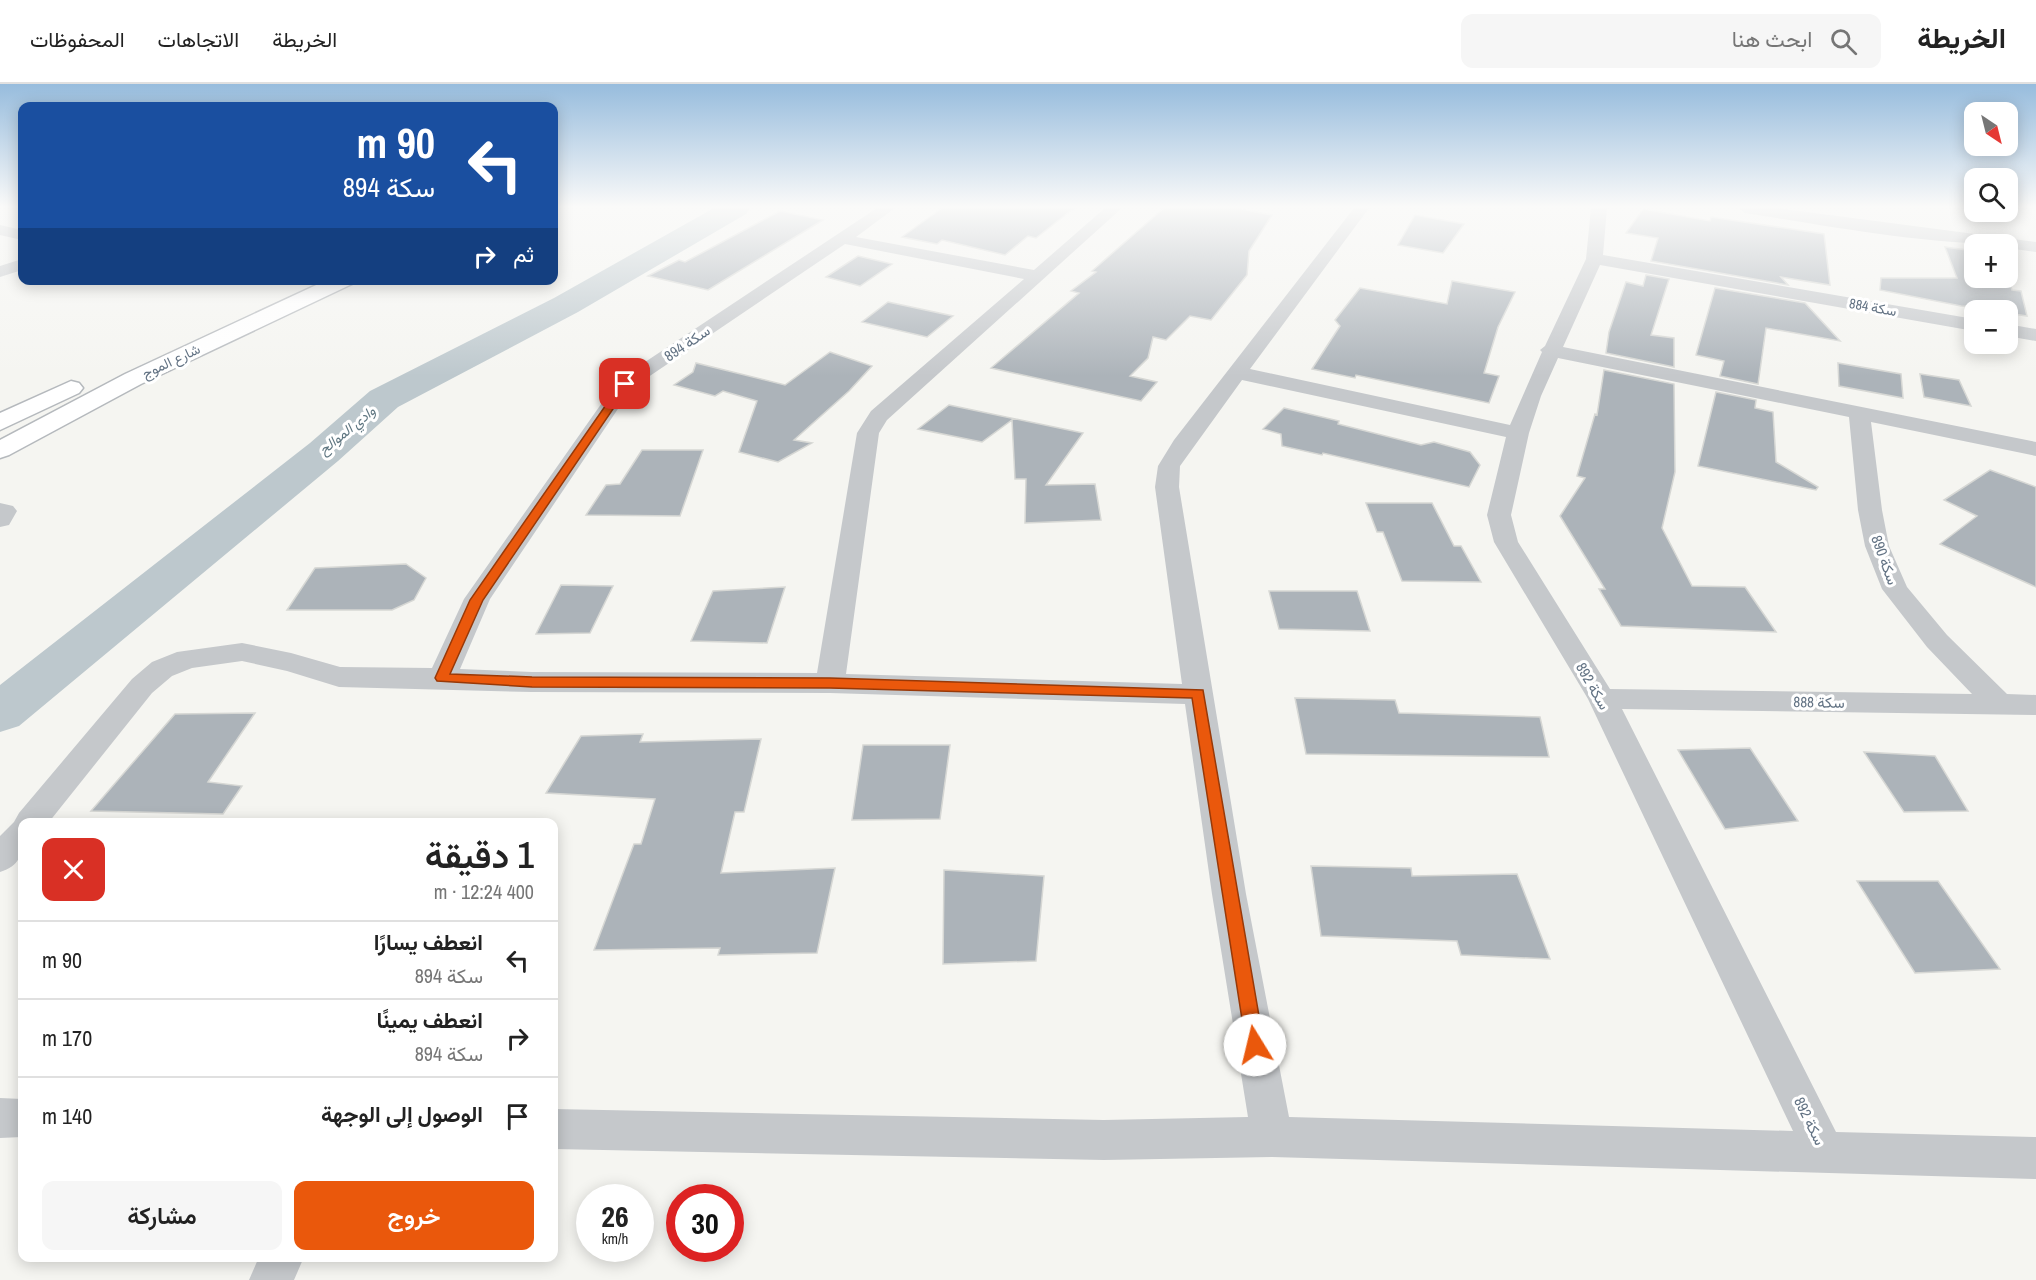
<!DOCTYPE html>
<html lang="ar">
<meta charset="utf-8">
<style>
:root{--surface:#fff;--page:#f6f6f6;--text:#222;--muted:#767676;--line:#e0e0e0;--accent:#ea580c}
body{margin:0;font-family:"Archivo Narrow",Vazirmatn,sans-serif;background:var(--page);color:var(--text);direction:rtl;height:100vh;display:flex;flex-direction:column;font-size:22px;white-space:nowrap}
*{box-sizing:border-box;margin:0}
p{font-size:20px;color:var(--muted)}
.icon{flex:none;width:33px;height:33px;fill:none;stroke:currentColor;stroke-width:2;stroke-linecap:round;stroke-linejoin:round}
.map{position:relative;flex:1;overflow:hidden;direction:ltr}
.panel{position:absolute;left:18px;top:734px;width:540px;height:444px;display:flex;flex-direction:column;background:var(--surface);border-radius:12px;box-shadow:0 3px 15px #0003;direction:rtl}
.panel>*{flex:none}
.guide{position:absolute;left:18px;top:18px;width:540px;height:183px;border-radius:12px;box-shadow:0 3px 15px #0003;direction:rtl;background:#1a4fa0;color:#fff;overflow:hidden}
.needle{width:39px;rotate:145deg}
.fabs{position:absolute;left:1964px;top:18px;display:grid;gap:12px}
.fabs a{display:grid;place-items:center;width:54px;height:54px;border-radius:12px;background:var(--surface);box-shadow:0 3px 15px #0003;font-size:30px}
.speed{position:absolute;left:576px;top:1100px;display:flex;gap:12px;font-size:30px;font-weight:700;text-align:center}
.speed>*{display:grid;place-content:center;width:78px;height:78px;border-radius:50%;background:var(--surface);box-shadow:0 3px 15px #0003;line-height:1}
.speed small{font-size:15px;font-weight:400}
.speed .limit{border:9px solid #d22;background:#fff;color:#111}
.pin{position:absolute;display:grid;place-items:center;width:51px;height:51px;color:#fff;margin:-26px;border-radius:12px;box-shadow:0 3px 9px #0006}
.me{position:absolute;width:66px;margin:-33px;rotate:351deg;stroke-linejoin:round;filter:drop-shadow(0 0 4px #0008)}
.turn{display:flex;align-items:center;gap:21px;height:126px;padding:0 24px;font-size:27px}
.turn .icon{width:78px;height:78px;stroke-width:2.5}
.turn b{display:block;font-size:42px;line-height:51px}
.then{display:flex;align-items:center;height:57px;padding:0 24px;background:#0003;gap:12px;font-size:22px}
.round{display:grid;place-items:center;flex:none;width:63px;height:63px;border-radius:12px;background:var(--page)}
.summary{display:flex;align-items:center;justify-content:space-between;height:102px;padding:0 24px}
h1{font-size:36px;font-weight:600;line-height:45px}
.primary-button{display:flex;gap:12px;margin-top:auto;padding:12px 24px}
.primary-button a{flex:1;height:69px;border-radius:12px;background:var(--accent);color:#fff;font-size:24px;font-weight:600;line-height:69px;text-align:center}
.primary-button a+a{background:var(--page);color:var(--text)}
ul{padding:0;list-style:none}
li{display:flex;align-items:center;gap:18px;height:78px;padding:0 24px;border-top:2px solid var(--line)}
li div{flex:1}
li b{display:block;font-size:22px}
li em{font-style:normal}
header{display:flex;align-items:center;gap:36px;box-sizing:border-box;height:84px;padding:0 30px;background:var(--surface);border-bottom:2px solid var(--line)}
header strong{font-size:28px}
nav{display:flex;gap:33px;margin-inline-start:auto;font-size:21px}
.search{width:420px;height:54px;background:var(--page);display:flex;align-items:center;gap:15px;box-sizing:border-box;padding:0 21px;border-radius:12px;color:var(--muted);font-size:22px}
.map>svg:first-child{display:block}
.lines{fill:none;stroke-linecap:round;stroke-linejoin:round}
.river{fill:#bdc8cd;fill-rule:evenodd}
.building{fill:#acb3b9;stroke:#d6d7d4;stroke-width:1.5}
.major-casing{stroke:#b5b9bd;stroke-width:3}
.minor{fill:#c5c8cb;fill-rule:evenodd}
.major{fill:#fff;fill-rule:evenodd}
.route{fill:#ea580c;stroke:#983908;stroke-width:1.5}
.labels{text-anchor:middle;dominant-baseline:central;stroke-width:6;stroke-linejoin:round;paint-order:stroke}
.far-street-label{font-size:14px;fill:#637384;stroke:#fff}
.far-water-label{font-size:14px;font-style:italic;fill:#5f7681;stroke:#fff}
.street-label{font-size:15px;fill:#637384;stroke:#fff}
</style>
<header>
<strong>الخريطة</strong>
<div class="search"><svg class="icon" aria-label="search" viewBox="0 0 24 24"><circle cx="10" cy="10" r="6"/><path d="M15 15l6 6"/></svg>ابحث هنا</div>
<nav><a>الخريطة</a><a>الاتجاهات</a><a>المحفوظات</a></nav>
</header>
<div class="map">
<svg width="2036" height="1196" viewBox="0 0 2036 1196">
<rect width="100%" height="100%" fill="#f5f5f1"/>
<g class="lines">
<path class="river" d="M714 124H750L746 130 578 228 398 323 338 377 19 642 0 648V601L310 359 370 307 554 214Z"/>
</g>
<path class="building" d="M942 124H1074L1036 154 1028 152 1005 171 942 156 937 160 902 153Z
M1164 124H1235L1272 131 1249 167 1247 191 1211 236 1190 232 1166 256 1153 253 1148 274 1130 292 1157 298 1141 317 991 284 1079 209 1071 207 1096 188 1092 187Z
M1643 125 1710 137 1711 133 1824 150 1830 201 1781 193 1788 201 1651 177 1658 154 1626 149Z
M780 127 823 136 708 206 648 192 679 176 685 178Z
M1415 131 1464 140 1443 169 1398 161Z
M1945 163 1974 167V194H2007V187L2012 206 2021 207 2027 232 2007 229V226L1961 222 1880 206 1881 194H1957Z
M858 172 892 180 860 202 826 193Z
M1646 191 1669 195 1651 251 1674 254V283L1606 269 1609 248 1626 198 1643 202Z
M1452 197 1515 208 1498 243 1484 289 1499 292 1489 319 1356 291 1355 294 1312 285 1340 242 1335 236 1360 204 1447 220Z
M1715 204 1805 219 1840 257 1766 244 1758 300 1720 292 1724 277 1696 271Z
M888 218 953 232 927 253 862 238Z
M830 268 872 282 849 307 794 356 812 359 778 378 739 368 757 317 723 307 715 312 674 301 693 288 696 279 785 301Z
M1838 279 1901 290 1903 314 1839 302Z
M1604 286 1674 300 1675 388 1662 444 1692 502 1745 503 1776 548 1621 542 1599 505H1605L1560 432 1585 394 1577 392 1595 330 1597 331Z
M1920 290 1959 296 1971 322 1924 313Z
M1716 308 1756 316 1755 324 1773 328 1776 378 1818 403 1816 406 1698 382Z
M949 321 1083 349 1046 401 1095 400 1101 436 1025 439 1026 395H1015L1012 336 982 358 918 345Z
M1284 324 1339 337 1338 340 1421 361 1434 358 1470 368 1480 381 1469 403 1323 369 1322 371 1282 362 1281 350 1263 345Z
M642 366H703L680 432 586 431 606 401 620 400Z
M1990 386 2036 403V503L1940 460 1977 432 1944 416Z
M1366 419H1432L1454 462H1461L1481 498 1402 497 1383 448H1377Z
M406 480 426 494 414 516 392 526H287L315 484Z
M561 501 613 502 590 549 536 550Z
M785 503 767 559 691 557 713 507Z
M1269 507H1357L1370 547 1279 545Z
M1295 614 1395 616 1399 629 1540 633 1549 673 1306 670Z
M255 629 208 698 242 702 223 730 91 727 175 630Z
M643 650 640 658 761 655 744 728H735L721 789 835 784 817 869 718 871 720 864 594 866 634 760H641L655 715 546 709 581 652Z
M863 661H950L940 735 852 736Z
M1750 664 1798 737 1725 745 1678 666Z
M1864 668 1935 672 1968 727 1904 728Z
M1311 782 1411 784 1412 792 1517 790 1550 875 1461 871 1457 857 1321 852Z
M944 786 1044 792 1036 877 943 880Z
M1857 797H1938L2000 885 1915 889Z"/>
<g class="lines">
<defs>
<path id="major" d="M327 196H355L352 200 141 300 9 371 0 374V356L125 290Z
M71 297 79 299 83 304 79 309 0 346V329Z"/>
</defs>
<use href="#major" class="major-casing"/>
<path class="minor" d="M877 124H895L856 153 1034 186 1105 124H1122L887 336 879 349 846 590 1182 600 1155 403 1158 382 1174 356 1354 124H1369L1250 285 1510 341 1542 268 1540 266 1545 262 1586 175 1591 124H1607L1603 171 1974 235V247L1600 181 1563 263 2036 358V372L1871 338 1882 426 1889 462 1907 503 1947 551 2007 610 2036 611V631L1622 625 1836 1048 2036 1053V1095L1272 1073 1104 1076 554 1065V1025L1104 1036 1248 1033 1212 810 1185 620 830 609 532 608 339 603 287 587 242 577 192 584 172 592 152 609 49 738H22C22 762 27 779 0 788V752L14 738 19 729 132 595 152 578 177 568 242 559 291 569 340 583 432 584 464 515 618 296ZM845 160 1024 195 871 327 857 349 817 589 532 588 460 585 490 515 632 304ZM1558 274 1849 333 1858 426 1865 462 1882 505 1927 563 1972 610 1610 605 1518 458 1511 431 1529 349 1541 312ZM1242 296 1506 353 1487 431 1494 458 1588 615 1793 1047 1289 1033 1246 810 1179 403 1180 382Z
M1738 124H1777L2036 158V168L2007 164V160C1921 160 1830 142 1745 129Z
M0 141 22 146V156L0 151Z
M22 175V186L0 193V182Z
M2007 240 2036 245V257L2007 252Z
M0 419 13 422 17 427 9 441 0 443Z
M0 1014 22 1015V1053L0 1054Z
M259 1173H304L294 1196H249Z"/>
<use href="#major" class="major"/>
</g>
<linearGradient id="sky" x2="0" y2="1"><stop stop-color="#97bcdd"/><stop offset="0.42" stop-color="#fafaf9"/><stop offset="1" stop-color="#fafaf9" stop-opacity="0"/></linearGradient>
<rect width="2036" height="292" fill="url(#sky)"/>
<path class="route" d="M625 297 630 300 483 516 450 590 532 593 830 594 1203 606 1264 961 1262 967 1255 970 1249 967 1246 961 1192 614 830 604 532 603 437 597 435 594 470 516 622 298Z"/>
<g class="labels">
<g class="far-street-label">
<text transform="translate(1873 223) rotate(10)">سكة 884</text>
<text transform="translate(171 277) rotate(-25)">شارع الموج</text>
</g>
<g class="far-water-label">
<text transform="translate(347 346) rotate(-39)">وادي الموالح</text>
</g>
<g class="street-label">
<text transform="translate(687 259) rotate(-34)">سكة 894</text>
<text transform="translate(1885 476) rotate(70)">سكة 890</text>
<text transform="translate(1593 602) rotate(60)">سكة 892</text>
<text transform="translate(1819 618) rotate(1)">سكة 888</text>
<text transform="translate(1810 1037) rotate(64)">سكة 892</text>
</g>
</g>
</svg>
<div class="fabs">
<a><svg class="needle" viewBox="-14 -14 28 28"><path d="M0-13l5 13h-10z" fill="#e53935"/><path d="M0 13l5-13h-10z" fill="#767676"/></svg></a>
<a><svg class="icon" aria-label="search" viewBox="0 0 24 24"><circle cx="10" cy="10" r="6"/><path d="M15 15l6 6"/></svg></a>
<a>+</a>
<a>−</a>
</div>
<div class="speed"><div>26<small>km/h</small></div><div class="limit">30</div></div>
<div class="pin" style="left:625px;top:300px;background:#d93025"><svg class="icon" aria-label="arrive" viewBox="0 0 24 24"><path d="M6 21V4h12l-3 4 3 4H6"/></svg></div>
<svg class="me" style="left:1255px;top:961px" viewBox="-20 -20 40 40"><circle r="19" fill="#fff"/><path d="M0-13L10 11 0 6-10 11z" fill="#ea580c"/></svg>
<div class="guide">
<div class="turn"><svg class="icon" aria-label="left" viewBox="0 0 24 24"><path d="M17 20v-9H6M10 6l-5 5 5 5"/></svg><div><b>90 m</b>سكة 894</div></div>
<div class="then">ثم<svg class="icon" aria-label="right" viewBox="0 0 24 24"><path d="M7 20v-9h11M14 6l5 5-5 5"/></svg></div>
</div>
<section class="panel">
<div class="summary"><div><h1>1 دقيقة</h1><p>400 m · 12:24</p></div><a class="round" style="background:#d93025;color:#fff"><svg class="icon" aria-label="close" viewBox="0 0 24 24"><path d="M6 6l12 12M18 6L6 18"/></svg></a></div>
<ul>
<li><svg class="icon" aria-label="left" viewBox="0 0 24 24"><path d="M17 20v-9H6M10 6l-5 5 5 5"/></svg><div><b>انعطف يسارًا</b><p>سكة 894</p></div><em>90 m</em></li>
<li><svg class="icon" aria-label="right" viewBox="0 0 24 24"><path d="M7 20v-9h11M14 6l5 5-5 5"/></svg><div><b>انعطف يمينًا</b><p>سكة 894</p></div><em>170 m</em></li>
<li><svg class="icon" aria-label="arrive" viewBox="0 0 24 24"><path d="M6 21V4h12l-3 4 3 4H6"/></svg><div><b>الوصول إلى الوجهة</b></div><em>140 m</em></li>
</ul>
<div class="primary-button"><a>خروج</a><a>مشاركة</a></div>
</section>
</div>
